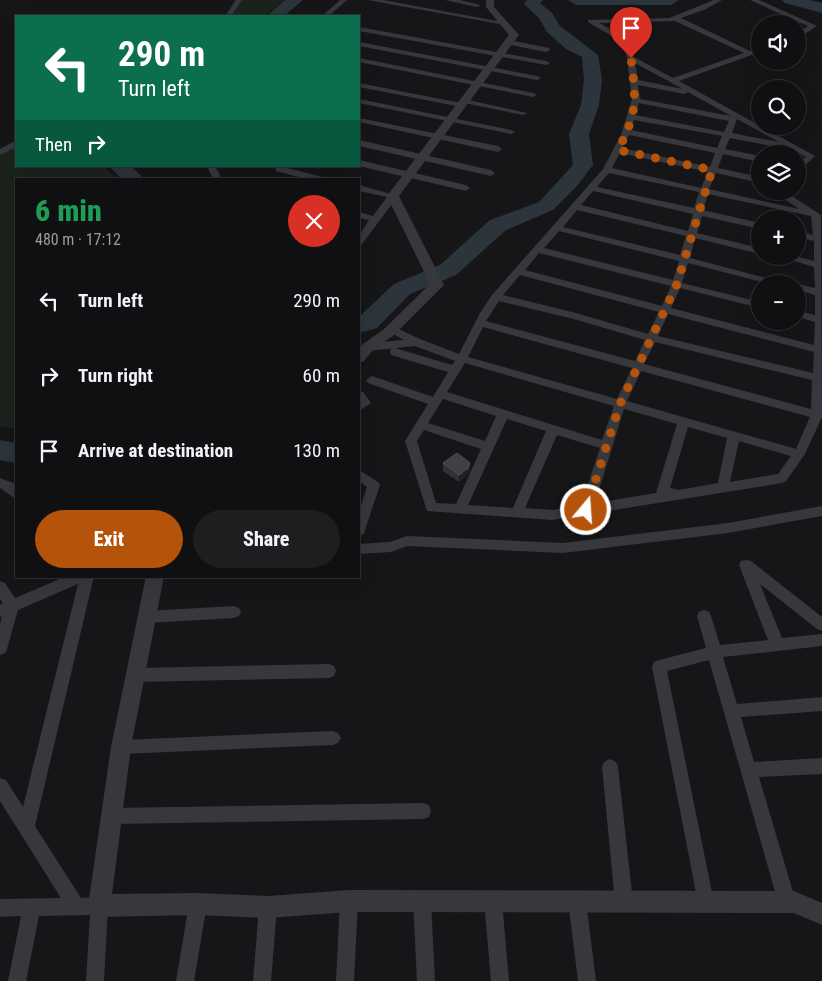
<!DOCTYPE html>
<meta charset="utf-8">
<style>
:root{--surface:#101012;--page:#1e1e20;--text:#f1f3f6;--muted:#9c9d9f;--line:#303032;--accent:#b45309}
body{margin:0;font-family:"Roboto Condensed",sans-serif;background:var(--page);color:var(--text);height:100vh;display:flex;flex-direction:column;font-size:19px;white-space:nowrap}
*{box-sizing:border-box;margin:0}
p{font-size:16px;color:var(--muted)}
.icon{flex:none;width:28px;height:28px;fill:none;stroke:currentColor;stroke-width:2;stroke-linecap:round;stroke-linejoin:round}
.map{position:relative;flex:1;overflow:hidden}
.drawer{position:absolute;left:15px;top:178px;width:345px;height:400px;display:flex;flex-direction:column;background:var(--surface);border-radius:0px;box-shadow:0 5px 20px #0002,0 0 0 1px var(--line)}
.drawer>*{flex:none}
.banner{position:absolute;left:15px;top:15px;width:345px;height:152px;border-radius:0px;box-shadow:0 5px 20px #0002,0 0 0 1px var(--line);background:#0b6e4f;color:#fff;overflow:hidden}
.buttons{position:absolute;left:751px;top:15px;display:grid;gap:10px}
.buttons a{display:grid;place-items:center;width:55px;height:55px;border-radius:50%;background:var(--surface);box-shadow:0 5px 20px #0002,0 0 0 1px var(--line);font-size:25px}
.pin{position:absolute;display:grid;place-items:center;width:42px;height:42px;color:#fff;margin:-51px -21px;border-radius:50% 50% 50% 0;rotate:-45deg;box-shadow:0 0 5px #0007}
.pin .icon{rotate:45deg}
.me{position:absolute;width:55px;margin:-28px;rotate:18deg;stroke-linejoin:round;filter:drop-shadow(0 0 4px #0008)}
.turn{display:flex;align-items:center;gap:18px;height:105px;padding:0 20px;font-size:22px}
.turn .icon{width:65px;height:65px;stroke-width:2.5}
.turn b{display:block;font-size:35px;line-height:42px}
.then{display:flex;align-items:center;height:48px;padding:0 20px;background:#0003;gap:10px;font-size:19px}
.round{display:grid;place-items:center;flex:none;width:52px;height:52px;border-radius:26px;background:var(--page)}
.headline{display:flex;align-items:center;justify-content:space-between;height:85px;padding:0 20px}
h1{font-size:30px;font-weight:800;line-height:38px;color:#1e9e55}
.cta{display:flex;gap:10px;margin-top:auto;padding:10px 20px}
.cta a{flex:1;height:58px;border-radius:30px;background:var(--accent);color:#fff;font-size:20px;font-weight:800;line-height:58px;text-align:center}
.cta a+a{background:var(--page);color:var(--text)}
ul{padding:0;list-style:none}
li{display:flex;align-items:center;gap:15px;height:75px;padding:0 20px}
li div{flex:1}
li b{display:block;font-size:19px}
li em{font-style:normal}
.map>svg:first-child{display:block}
.green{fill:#1c231d}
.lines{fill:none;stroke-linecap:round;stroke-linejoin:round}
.river{fill:#2c353c;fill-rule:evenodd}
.minor{fill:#37383d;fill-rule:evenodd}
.tertiary{fill:#37383d;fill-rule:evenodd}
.wall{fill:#323236}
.shaded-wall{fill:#212124}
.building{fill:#3f3f44;stroke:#4f5156}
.route{stroke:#b45309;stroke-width:9;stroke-dasharray:0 16.2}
</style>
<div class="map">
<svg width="822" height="981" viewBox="0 0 822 981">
<rect width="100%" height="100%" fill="#161618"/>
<path class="green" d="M238 0H285L264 16H227Z
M16 144V166H104L117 179H16V429L0 426V152Z"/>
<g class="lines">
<path class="river" d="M285 0H303L284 16H267Z
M527 0H543L540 3 552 13 560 26 598 55 602 80 599 105 589 134 593 165 576 187 553 210 506 230 456 275 410 294 377 328 359 333V317L394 284 440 265 490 220 539 202 573 165 569 134 581 105 584 80 582 57 566 49 547 32 539 18 524 4Z
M568 0H679L671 5H576Z
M782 0H809L822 3V13L785 3Z
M109 166H131L144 179H122Z
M0 440 16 443V463L0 460Z"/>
<path class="minor" d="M236 0H242L231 16H225Z
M340 0H347L329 16H322Z
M368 0H383L508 23 505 25Z
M445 0H460L480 5 477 7Z
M714 0H722L706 9 681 18 750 51 760 48V52L679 81 815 156 798 172V165L806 157 786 146 782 148 730 138 725 149 760 156V162L723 154 718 168 760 177V183L716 173 709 189 799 209 773 191H784L821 215 822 417 805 454 786 481 782 483 552 520 427 511 405 441 428 404 368 383 366 380 372 376 433 397 448 372 391 355 390 352 391 349 395 348 452 365 455 361 415 346 368 351 363 347 368 343 404 340 388 331 387 329 392 326 420 339 459 354 480 313 492 295 603 169 621 135 632 99 627 58 622 42 588 22V20L669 18ZM675 21 744 53 673 78 634 57 628 39 599 23ZM635 63 683 89 638 80ZM638 85 684 94 688 92 731 116 640 99ZM639 103 729 121 724 132 635 115ZM737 119 779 142 732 133ZM634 120 722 136 717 148 631 130ZM629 135 715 153 710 167 622 148ZM620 153 708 172 701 188 612 168ZM609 173 699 192 694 208 597 187ZM593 191 693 214 688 231 581 205ZM708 194 811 216 813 235 798 231V237L814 241V261L795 256H777L814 267 815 288 798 284V290L815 295V315L798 311V317L815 322 814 345 671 308 680 288 760 308V302L682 283 688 263 770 284H789L690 258 695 238 760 254V248L697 233 702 216 760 229V223L703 210ZM577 210 686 236 680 255 563 227ZM559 231 679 261 673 280 544 248ZM539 253 671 286 662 306 525 270ZM520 275 659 312 648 334 576 313 503 295ZM499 301 574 319 645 340 635 361 486 321ZM668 314 814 352 813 373 658 336ZM483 327 632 368 617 399 468 357ZM655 342 812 380 811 409 644 364ZM465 363 614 406 602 440 447 392ZM641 371 810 417 796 449 627 401ZM443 399 496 416 485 441 428 423ZM624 409 677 424 656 493 595 503ZM507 419 546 431 513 508 468 505ZM688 427 727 438 718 483 679 490 670 488ZM424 430 481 449 456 504 436 503 417 441ZM557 435 600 448 581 505 552 510 525 508ZM739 441 791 456 778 474 730 482Z
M750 0H759L817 26 798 38V33L808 26Z
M359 27 546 61 550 63 546 65 359 31Z
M509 40 549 48 550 50 546 52 506 44V40Z
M359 42 537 76 541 78 537 80 359 46Z
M359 58 533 93 537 95 533 97 359 62Z
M359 83 461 103V99H464L527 113 523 115 464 103V107H461L359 87Z
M359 99 511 130 515 132 511 134 359 103Z
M359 118 498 146 502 149 498 152 359 122Z
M359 140 491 170 495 173 491 176 359 146Z
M13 142H16V147L0 155V149Z
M359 160 466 185 470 188 466 191 359 166Z
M207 166H215L222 179H213Z
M279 166 322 177 323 179H307L276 171V167Z
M359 185 398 196 362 244 359 245V236L369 220 359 218V212L373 216 387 197 359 191Z
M359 391 363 392 371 403 359 411Z
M359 470 378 482 380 485 365 530 364 534 359 535V512L367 487 359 481Z
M0 478 13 483 16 486V499L0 488Z
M822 506V516L728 533 563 553 407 546 391 552 359 554V544L390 542 407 536 563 543 728 523Z
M746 560 751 561 822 617V631L817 629 760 584 782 638 822 634V646L723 657 737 704 822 697V711L741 717 754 762 822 758V774L759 777 796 902 793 908 787 911 781 908 778 902 709 660 667 671 714 902 711 908 705 911 699 908 652 667 654 662 659 660 706 648 697 616 699 612 704 610 709 612 711 616 720 645 768 640 739 565 741 561Z
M67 576H94L35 826 81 898 99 897 105 900 108 906 104 981H86L90 915 39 916 26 981H8L21 916 0 917V899L61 898 0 801V778L6 780 23 807 78 584 18 610 7 649 5 653 0 655V624L2 616 0 617V605L3 603 0 599V581L5 583 15 598Z
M234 606 239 608 241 612 239 616 234 618 147 623 142 621 140 617 142 613 147 611Z
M329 664 334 666 336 671 334 676 329 678 135 682 130 680 128 675 130 670 135 668Z
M333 731 338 733 341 738 338 743 333 745 121 754 116 752 113 747 116 742 121 740Z
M610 759 616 762 618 767 633 902 630 908 624 911 618 908 615 902 602 767 604 762Z
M423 803 429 805 431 811 429 817 423 819 111 824 105 822 103 816 105 810 111 808Z
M349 892 355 895 358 901 354 981H336L340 901 343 895Z
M422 892 428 895 431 901 435 981H417L413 901 416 895Z
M493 892 499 895 502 901 509 981H491L484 901 487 895Z
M577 892 583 895 586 901 596 981H578L568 901 571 895Z
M198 895 204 898 207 904 194 981H176L189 904 192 898Z
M268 898 274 901 277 907 271 981H253L259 907 262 901Z"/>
<path class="tertiary" d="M486 0H494V7L519 35 399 196 444 285 394 335 373 350 364 361 359 363V349L363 344 384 329 430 284 387 196 509 35 486 7Z
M146 576H164L131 747 112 894 198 893 268 896 349 890 794 891 822 903V925L794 913 349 912 268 918 198 915 99 917 91 914 88 906 111 747Z"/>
</g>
<path class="wall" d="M443 463H470V470L467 475 459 482 443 471Z"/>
<path class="shaded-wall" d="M470 463V470L467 475 459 482V475Z"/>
<path class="building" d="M457 453 470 463 468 468 459 475 443 463Z"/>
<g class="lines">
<path class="route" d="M586 510 620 404 677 284 712 170 618 150C638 112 636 100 631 58"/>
</g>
</svg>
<div class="buttons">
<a><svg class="icon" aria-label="sound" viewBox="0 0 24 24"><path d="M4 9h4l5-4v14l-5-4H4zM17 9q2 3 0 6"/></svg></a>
<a><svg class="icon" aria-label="search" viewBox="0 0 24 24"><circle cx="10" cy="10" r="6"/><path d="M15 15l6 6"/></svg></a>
<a><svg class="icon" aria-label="layers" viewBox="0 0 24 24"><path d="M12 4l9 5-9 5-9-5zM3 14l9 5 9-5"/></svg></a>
<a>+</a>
<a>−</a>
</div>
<div class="pin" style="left:631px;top:58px;background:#d93025"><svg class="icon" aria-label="arrive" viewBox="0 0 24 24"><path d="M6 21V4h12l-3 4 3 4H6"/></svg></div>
<svg class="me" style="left:586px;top:510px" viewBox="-20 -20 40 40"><circle r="17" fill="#b45309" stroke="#fff" stroke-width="3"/><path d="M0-11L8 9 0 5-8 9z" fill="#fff"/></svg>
<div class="banner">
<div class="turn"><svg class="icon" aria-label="left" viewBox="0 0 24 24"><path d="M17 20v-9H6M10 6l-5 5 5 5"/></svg><div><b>290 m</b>Turn left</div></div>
<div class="then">Then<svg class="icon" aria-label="right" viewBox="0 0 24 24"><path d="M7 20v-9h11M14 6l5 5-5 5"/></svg></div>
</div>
<section class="drawer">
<div class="headline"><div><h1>6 min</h1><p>480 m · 17:12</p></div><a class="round" style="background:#d93025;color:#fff"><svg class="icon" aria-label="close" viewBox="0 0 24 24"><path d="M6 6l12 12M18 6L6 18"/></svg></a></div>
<ul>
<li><svg class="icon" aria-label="left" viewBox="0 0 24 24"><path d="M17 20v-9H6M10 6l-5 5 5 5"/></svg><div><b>Turn left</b></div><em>290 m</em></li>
<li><svg class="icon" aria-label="right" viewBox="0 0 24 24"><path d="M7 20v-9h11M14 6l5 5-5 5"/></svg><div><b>Turn right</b></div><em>60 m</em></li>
<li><svg class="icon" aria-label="arrive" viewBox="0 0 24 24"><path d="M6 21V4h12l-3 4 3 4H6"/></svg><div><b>Arrive at destination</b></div><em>130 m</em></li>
</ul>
<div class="cta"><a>Exit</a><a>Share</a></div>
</section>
</div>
